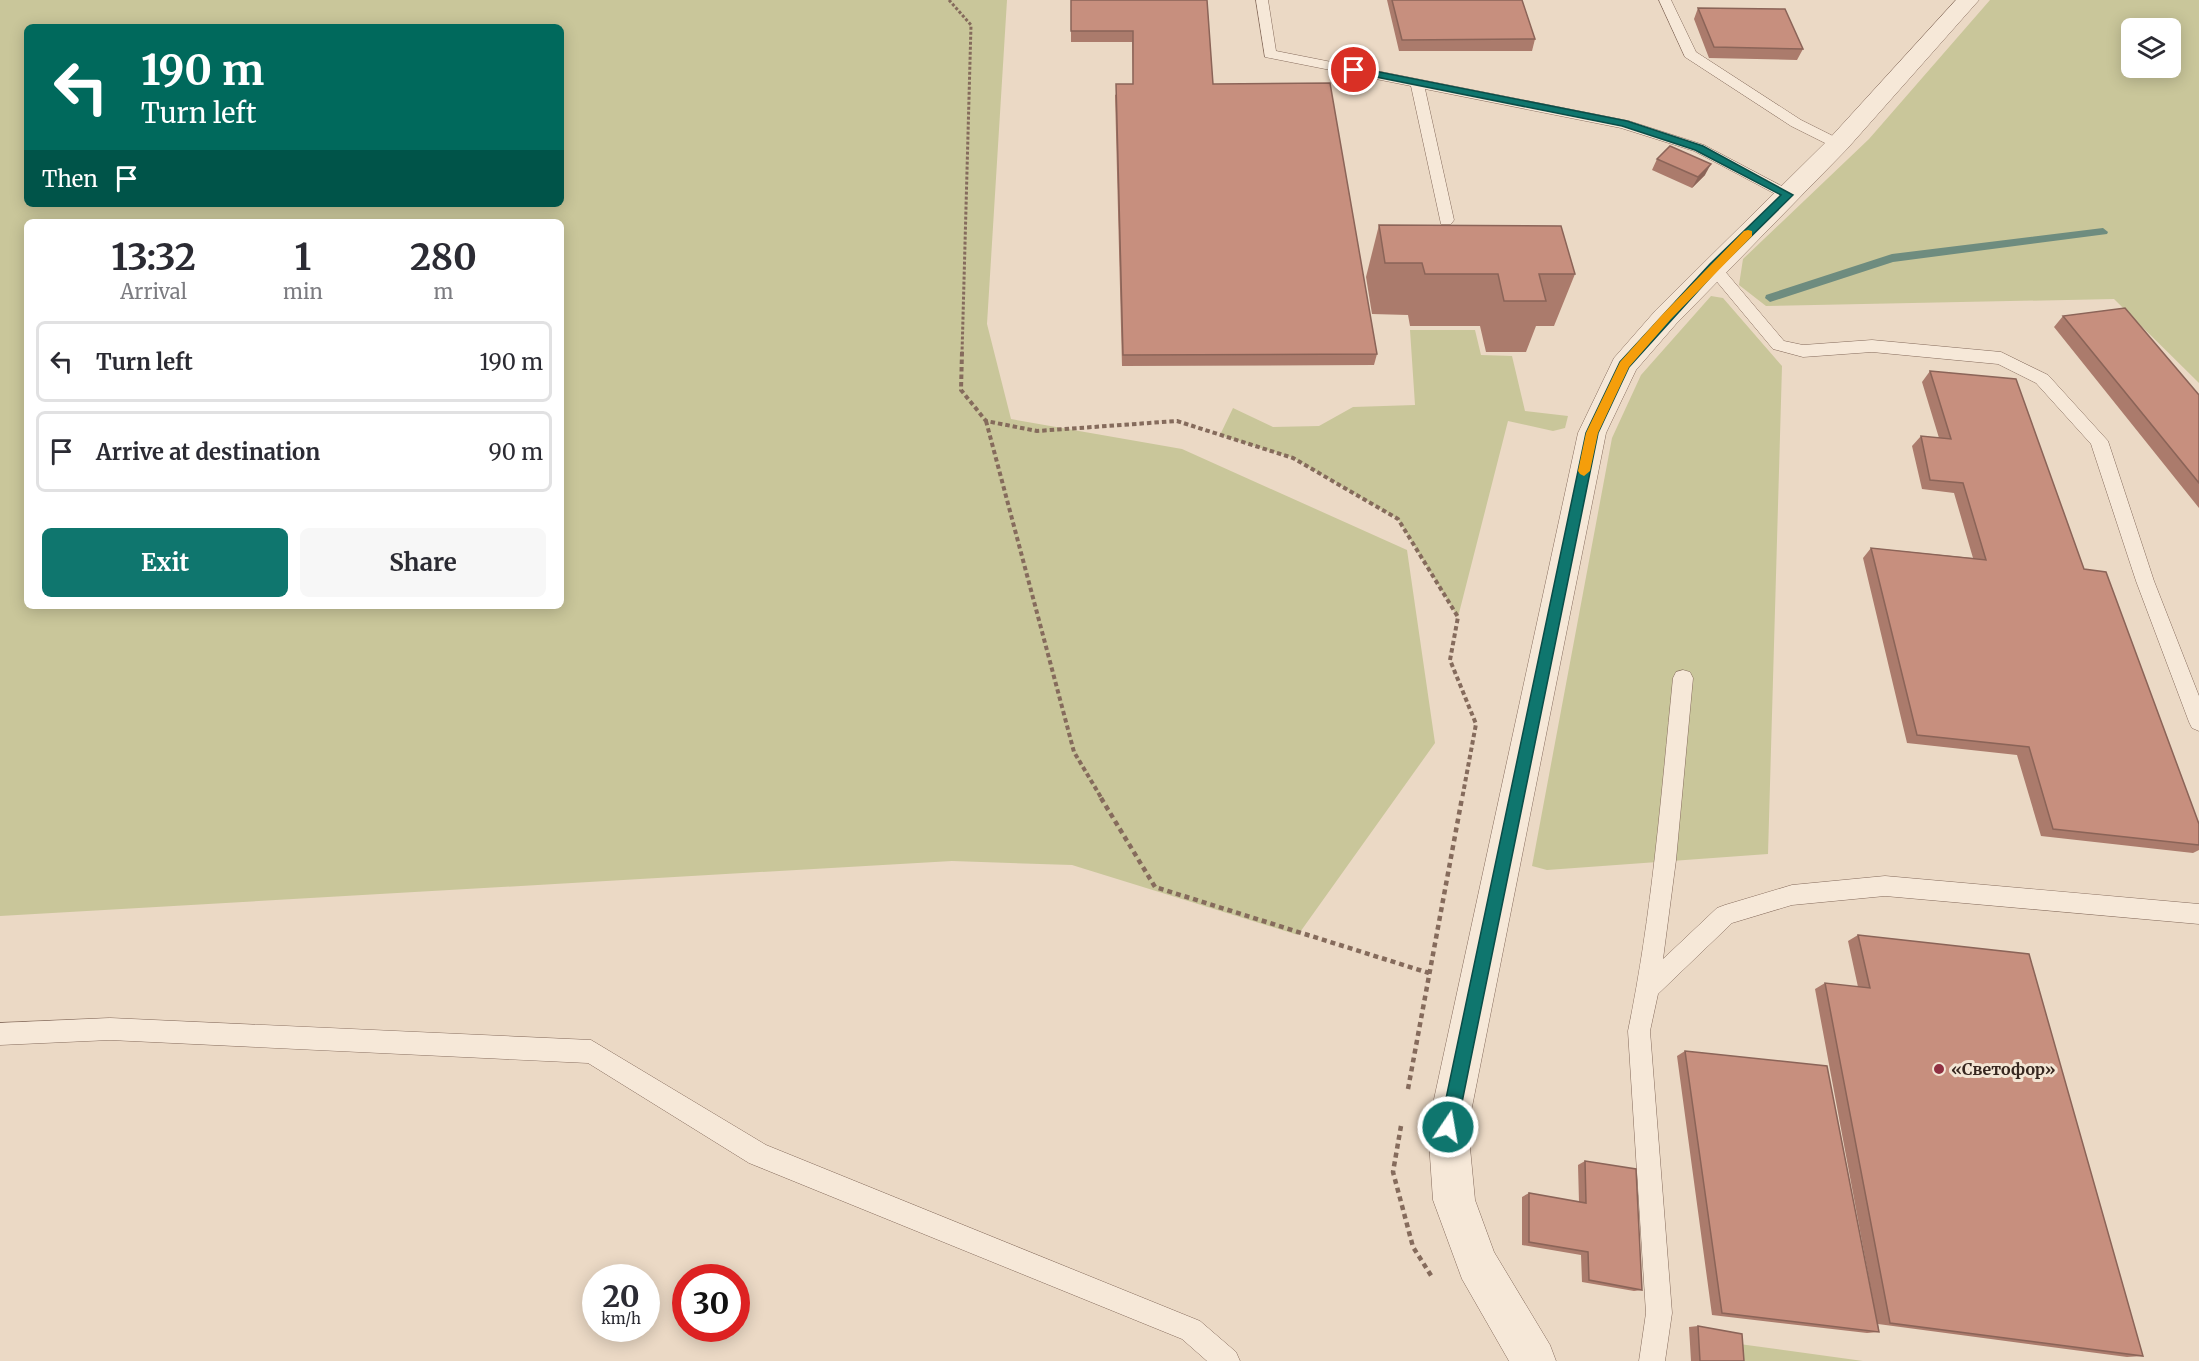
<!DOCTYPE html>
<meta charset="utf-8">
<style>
:root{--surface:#fff;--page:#f7f7f7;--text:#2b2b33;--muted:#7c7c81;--line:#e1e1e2;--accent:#0f766e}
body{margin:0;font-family:Merriweather,serif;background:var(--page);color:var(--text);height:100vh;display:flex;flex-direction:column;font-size:22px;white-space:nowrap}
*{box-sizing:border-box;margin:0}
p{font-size:20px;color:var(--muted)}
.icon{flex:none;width:33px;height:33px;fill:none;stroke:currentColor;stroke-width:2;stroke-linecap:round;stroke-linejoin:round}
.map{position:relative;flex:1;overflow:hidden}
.sheet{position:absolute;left:24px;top:219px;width:540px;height:390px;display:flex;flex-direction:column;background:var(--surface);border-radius:9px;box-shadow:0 3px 15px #0003}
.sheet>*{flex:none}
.hud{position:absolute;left:24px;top:24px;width:540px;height:183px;border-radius:9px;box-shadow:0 3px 15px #0003;background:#00695c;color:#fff;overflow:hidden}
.controls{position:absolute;left:2121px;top:18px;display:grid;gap:12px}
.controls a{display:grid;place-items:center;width:60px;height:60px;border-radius:9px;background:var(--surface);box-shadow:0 3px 15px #0003;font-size:30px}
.speed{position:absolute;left:582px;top:1264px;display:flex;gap:12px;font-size:30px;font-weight:700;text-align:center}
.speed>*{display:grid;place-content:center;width:78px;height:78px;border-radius:50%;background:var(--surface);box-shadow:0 3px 15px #0003;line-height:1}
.speed small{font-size:15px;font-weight:400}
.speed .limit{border:9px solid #d22;background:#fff;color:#111}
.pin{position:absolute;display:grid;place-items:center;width:51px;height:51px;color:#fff;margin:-26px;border:3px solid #fff;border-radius:50%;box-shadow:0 2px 6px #0007}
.me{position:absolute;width:66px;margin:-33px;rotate:12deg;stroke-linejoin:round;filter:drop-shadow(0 0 4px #0008)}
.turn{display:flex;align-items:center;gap:21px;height:126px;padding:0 18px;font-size:27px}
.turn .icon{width:78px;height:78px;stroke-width:2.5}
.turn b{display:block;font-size:42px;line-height:51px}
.then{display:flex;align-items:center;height:57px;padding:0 18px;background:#0003;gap:12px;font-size:22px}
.eta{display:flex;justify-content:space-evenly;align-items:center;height:102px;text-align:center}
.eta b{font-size:36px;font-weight:700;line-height:42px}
.primary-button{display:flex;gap:12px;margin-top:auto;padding:12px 18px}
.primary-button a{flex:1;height:69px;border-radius:9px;background:var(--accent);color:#fff;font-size:24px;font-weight:700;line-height:69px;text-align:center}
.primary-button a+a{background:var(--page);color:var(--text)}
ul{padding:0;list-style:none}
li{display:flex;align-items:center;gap:18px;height:81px;margin:0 12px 9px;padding:0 6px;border:3px solid var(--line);border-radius:9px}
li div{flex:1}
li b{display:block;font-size:22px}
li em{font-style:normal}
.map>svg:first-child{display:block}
.green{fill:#c9c69a;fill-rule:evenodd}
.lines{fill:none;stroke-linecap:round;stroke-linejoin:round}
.stream{fill:#6e8c7f;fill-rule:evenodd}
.service-casing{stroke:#856b5c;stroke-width:1}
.minor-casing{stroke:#856b5c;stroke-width:1}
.path-far2{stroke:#856b5c;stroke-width:3;stroke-dasharray:3 2;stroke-linecap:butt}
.path-far1{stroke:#856b5c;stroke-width:4;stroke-dasharray:4.5 3;stroke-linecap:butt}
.path{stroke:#856b5c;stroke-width:4.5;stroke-dasharray:5 4;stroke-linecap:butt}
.service{fill:#f6e8d8;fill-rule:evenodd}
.minor{fill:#f6e8d8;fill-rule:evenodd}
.wall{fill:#ab7b6c}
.shaded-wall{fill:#8b6458}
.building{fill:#c78f7e;stroke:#8b6458;stroke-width:1.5}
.route{fill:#0f766e;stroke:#0a4d48;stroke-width:1.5}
.slow{fill:#f59e0b}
.poi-dot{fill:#903042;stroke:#f3e5d4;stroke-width:2}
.labels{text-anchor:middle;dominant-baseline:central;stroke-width:6;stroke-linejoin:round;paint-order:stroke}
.poi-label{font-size:16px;font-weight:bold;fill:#36261f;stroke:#f3e5d4;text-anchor:start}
</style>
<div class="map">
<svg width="2199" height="1361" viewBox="0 0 2199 1361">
<rect width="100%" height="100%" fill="#ebd9c5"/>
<path class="green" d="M0 0H1007L987 324 1011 419 1182 449 1407 550 1435 743 1298 935 1072 865 952 861 0 916ZM27 27H561V204H27ZM27 222H561V606H27Z
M1990 0H2199V383L2114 299 1766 306 1739 285 1743 259 1869 139ZM2132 28H2170V68H2132Z
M1711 296 1723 298 1782 366 1768 854 1547 870 1532 866 1612 438 1641 375Z
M1410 330H1475L1481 355 1512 356 1525 411 1568 416 1565 428 1553 431 1508 421 1458 617 1398 519 1293 458 1220 435 1233 408 1273 427 1319 426 1353 407 1415 405Z
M1732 1343 1863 1361H1735Z"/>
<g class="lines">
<path class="stream" d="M2103 228 2108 232 2107 234 1893 262 1770 302 1765 298 1766 295 1892 254Z"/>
<defs>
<path id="service" d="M1256 0H1268L1276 51 1629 121 1704 145 1793 192 1795 195 1793 198H1783L1694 151 1621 128 1425 89 1454 220 1451 224H1441L1411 86 1265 57Z
M1659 0H1671L1696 52 1801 120 1843 141 1845 144 1843 147H1833L1791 126 1685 57Z
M1713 262 1718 263 1784 341 1803 345 1872 340 2001 352 2048 375 2108 441 2154 581 2199 696V731L2192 728 2189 722 2136 581 2091 444 2036 383 1998 364 1872 352 1803 357 1773 349 1708 271 1705 267 1708 263Z
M1683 670 1690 672 1693 678 1676 860 1663 959 1717 908 1725 905 1792 885 1885 876 2199 904V924L1885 896 1792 905 1732 923 1658 994 1650 1031 1672 1313 1665 1361H1639L1646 1313 1628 1031C1652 915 1661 796 1673 678L1676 672Z
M110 1018 591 1040 766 1145 1200 1321 1236 1352 1240 1361H1207L1182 1339 749 1163 588 1063 110 1040 0 1045V1023Z"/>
<path id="minor" d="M1956 0H1979L1847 149 1676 324 1636 370 1606 433 1468 1127 1475 1200 1494 1252 1550 1345 1556 1361H1509L1462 1279 1433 1200 1428 1127 1578 433 1614 358 1656 310 1829 139Z"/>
</defs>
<use href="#service" class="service-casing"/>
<use href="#minor" class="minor-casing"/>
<path class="path-far2" d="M949 0 971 25 962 354"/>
<path class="path-far1" d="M962 352 961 390 986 421 1037 431 1177 421 1293 458 1398 519 1458 617 1450 660 1476 724 1462 799
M986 421 1074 752 1102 799"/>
<path class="path" d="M1101 798 1155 887 1429 973
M1408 1089 1462 798
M1401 1126 1393 1172 1413 1247 1432 1277"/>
<use href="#service" class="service"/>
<use href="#minor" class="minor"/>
</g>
<path class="wall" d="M1207 0 1213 84 1377 354 1374 365 1122 366 1115 95 1133 84 1132 42H1071V31Z
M1387 0H1522L1535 39 1532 51H1399Z
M1698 8 1803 49 1797 60 1709 58 1694 19Z
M1657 159 1705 175 1692 188 1652 170Z
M1379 225 1575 274 1554 326H1536L1526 352H1486L1480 326H1410L1408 315 1372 314 1366 277Z
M2063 316 2199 395V508L2054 327Z
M1930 371 2084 569 2199 824V850L2193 853 2041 836 2017 755 1907 743 1863 558 1871 548 1973 558 1954 493 1922 489 1912 446 1921 436 1939 438 1922 382Z
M1858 935 2143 1356 2127 1357 1878 1324 1879 1332 1867 1333 1712 1315 1677 1056 1685 1051 1874 1306 1815 989 1825 983 1858 987 1848 941Z
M1585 1161 1642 1290 1634 1291 1582 1282 1581 1255 1522 1245V1197L1529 1193 1579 1202 1578 1165Z
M1698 1326 1744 1361H1691L1689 1327Z"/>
<path class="shaded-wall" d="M1711 164 1705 175 1692 188 1698 177Z"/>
<path class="building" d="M1071 0H1207L1213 84 1330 83 1377 354 1123 355 1116 84H1133V31H1071Z
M1392 0H1522L1535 39 1402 40Z
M1698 8 1785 9 1803 49 1714 47Z
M1670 146 1711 164 1698 177 1657 159Z
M1379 225 1561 226 1575 274H1539L1546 301H1504L1498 274H1425L1422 263H1385Z
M2125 308 2199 395V483L2063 316Z
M1930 371 2016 379 2084 569 2106 572 2199 824V845L2053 829 2029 747 1917 735 1871 548 1986 560 1963 483 1930 480 1921 436 1951 439Z
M1858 935 2029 954 2143 1356 1890 1323 1825 983 1870 988Z
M1685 1051 1827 1066 1879 1332 1722 1313Z
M1585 1161 1636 1169 1642 1290 1589 1280 1588 1252 1529 1242V1193L1586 1203Z
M1698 1326 1742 1334 1744 1361H1700Z"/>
<path class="route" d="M1354 67 1627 121 1703 146 1793 195 1717 270 1629 367 1598 433 1457 1127 1454 1133 1448 1135 1442 1133 1440 1127 1586 433 1620 362 1710 264 1781 195 1695 150 1622 126 1351 72 1349 70Z"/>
<path class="slow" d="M1748 230 1752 231V236L1670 320 1629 367 1598 433 1590 471 1584 476 1580 474 1578 471 1586 433 1620 362 1662 315 1744 231Z"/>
<circle class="poi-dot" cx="1939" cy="1069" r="6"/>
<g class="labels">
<g class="poi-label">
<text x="1951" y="1069">«Светофор»</text>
</g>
</g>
</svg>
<div class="controls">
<a><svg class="icon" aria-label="layers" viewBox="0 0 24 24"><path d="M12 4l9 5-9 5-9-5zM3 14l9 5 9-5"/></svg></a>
</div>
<div class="speed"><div>20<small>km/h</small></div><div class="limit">30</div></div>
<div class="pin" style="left:1354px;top:70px;background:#d93025"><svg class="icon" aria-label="arrive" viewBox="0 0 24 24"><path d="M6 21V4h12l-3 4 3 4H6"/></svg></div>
<svg class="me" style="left:1448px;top:1127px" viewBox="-20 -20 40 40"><circle r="17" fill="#0f766e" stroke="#fff" stroke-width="3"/><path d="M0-11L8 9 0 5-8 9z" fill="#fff"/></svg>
<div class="hud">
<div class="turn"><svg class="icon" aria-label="left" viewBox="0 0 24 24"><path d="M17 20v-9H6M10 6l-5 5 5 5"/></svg><div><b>190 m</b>Turn left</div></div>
<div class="then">Then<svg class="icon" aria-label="arrive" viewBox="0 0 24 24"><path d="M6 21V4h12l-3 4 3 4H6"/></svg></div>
</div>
<section class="sheet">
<div class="eta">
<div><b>13:32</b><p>Arrival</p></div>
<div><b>1</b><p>min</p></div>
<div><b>280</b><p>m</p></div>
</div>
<ul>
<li><svg class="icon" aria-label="left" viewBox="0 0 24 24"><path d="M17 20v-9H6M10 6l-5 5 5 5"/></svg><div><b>Turn left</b></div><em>190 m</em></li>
<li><svg class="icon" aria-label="arrive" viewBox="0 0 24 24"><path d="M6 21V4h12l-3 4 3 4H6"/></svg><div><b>Arrive at destination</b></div><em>90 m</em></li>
</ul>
<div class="primary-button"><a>Exit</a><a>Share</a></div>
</section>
</div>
